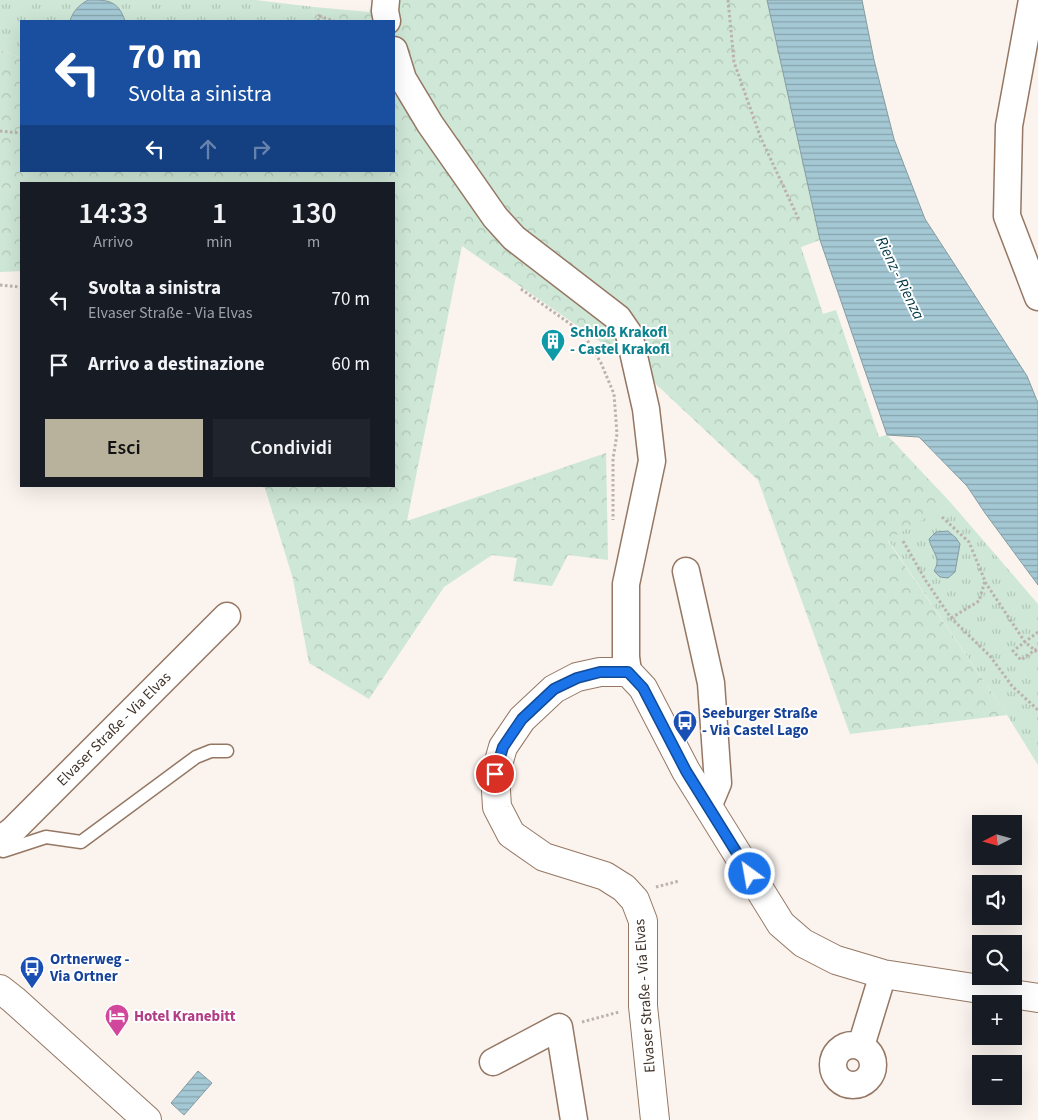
<!DOCTYPE html>
<html lang="it">
<meta charset="utf-8">
<style>
:root{--surface:#171b24;--page:#20242c;--text:#f1f3f6;--muted:#9ea1a6;--accent:#b8b29d}
body{margin:0;font-family:"Source Sans 3",sans-serif;background:var(--page);color:var(--text);height:100vh;display:flex;flex-direction:column;font-size:19px;white-space:nowrap}
*{box-sizing:border-box;margin:0}
p{font-size:16px;color:var(--muted)}
.icon{flex:none;width:28px;height:28px;fill:none;stroke:currentColor;stroke-width:2;stroke-linecap:round;stroke-linejoin:round}
.map{position:relative;flex:1;overflow:hidden}
.panel{position:absolute;left:20px;top:182px;width:375px;height:305px;display:flex;flex-direction:column;background:var(--surface);border-radius:0px;box-shadow:0 5px 20px #0002}
.panel>*{flex:none}
.guide{position:absolute;left:20px;top:20px;width:375px;height:152px;border-radius:0px;box-shadow:0 5px 20px #0002;background:#1a4fa0;color:#fff;overflow:hidden}
.needle{width:32px;rotate:264deg}
.tools{position:absolute;left:972px;top:815px;display:grid;gap:10px}
.tools a{display:grid;place-items:center;width:50px;height:50px;border-radius:0px;background:var(--surface);box-shadow:0 5px 20px #0002;font-size:25px}
.pin{position:absolute;display:grid;place-items:center;width:42px;height:42px;color:#fff;margin:-21px;border:2px solid #fff;border-radius:50%;box-shadow:0 1px 5px #0007}
.me{position:absolute;width:55px;margin:-28px;rotate:328deg;stroke-linejoin:round;filter:drop-shadow(0 0 4px #0008)}
.turn{display:flex;align-items:center;gap:18px;height:105px;padding:0 25px;font-size:22px}
.turn .icon{width:65px;height:65px;stroke-width:2.5}
.turn b{display:block;font-size:35px;line-height:42px}
.lanes{display:flex;align-items:center;height:48px;padding:0 25px;background:#0003;justify-content:center;gap:25px;direction:ltr}
.lanes .off{opacity:.35}
.eta{display:flex;justify-content:space-evenly;align-items:center;height:85px;text-align:center}
.eta b{font-size:30px;font-weight:600;line-height:35px}
.button{display:flex;gap:10px;margin-top:auto;padding:10px 25px}
.button a{flex:1;height:58px;border-radius:0px;background:var(--accent);color:#111;font-size:20px;font-weight:600;line-height:58px;text-align:center}
.button a+a{background:var(--page);color:var(--text)}
ul{padding:0;list-style:none}
li{display:flex;align-items:center;gap:15px;height:65px;padding:0 25px}
li div{flex:1}
li b{display:block;font-size:19px}
li em{font-style:normal}
.map>svg:first-child{display:block}
.forest{fill:url(#forest-crowns)}
.park{fill:url(#park-tufts)}
.water{fill:url(#water-rules);stroke:#869ca1}
.lines{fill:none;stroke-linecap:round;stroke-linejoin:round}
.service-casing{stroke:#957763;stroke-width:15}
.minor-casing{stroke:#957763;stroke-width:29}
.tertiary-casing{stroke:#957763;stroke-width:30}
.path{stroke:#bbb2ab;stroke-width:3;stroke-dasharray:2.5 2.5;stroke-linecap:butt}
.service{stroke:#fff;stroke-width:12}
.minor{stroke:#fff;stroke-width:26}
.tertiary{stroke:#fff;stroke-width:28}
.route-casing{stroke:#114b97;stroke-width:12}
.route{stroke:#1a73e8;stroke-width:9}
.labels{text-anchor:middle;dominant-baseline:central;stroke-width:4;stroke-linejoin:round;paint-order:stroke}
.culture-label{font-size:15px;font-weight:bold;fill:#0d838f;stroke:#fff;text-anchor:start}
.transit-label{font-size:15px;font-weight:bold;fill:#164399;stroke:#fff;text-anchor:start}
.street-label{font-size:15px;fill:#3f3229;stroke:#fff}
.hotel-label{font-size:15px;font-weight:bold;fill:#b23c85;stroke:#fff;text-anchor:start}
.water-label{font-size:16px;font-style:italic;fill:#003845;stroke:#fff}
</style>
<div class="map">
<svg width="1038" height="1120" viewBox="0 0 1038 1120">
<defs>
<pattern id="forest-crowns" width="20" height="18" patternUnits="userSpaceOnUse" patternTransform="scale(1.25)"><rect width="20" height="18" fill="#cee7d6"/><path d="M2 6a3 3 0 1 1 6 0M12 15a3 3 0 1 1 6 0" fill="none" stroke="#b2c7b8"/></pattern>
<pattern id="park-tufts" width="24" height="20" patternUnits="userSpaceOnUse" patternTransform="scale(1.25)"><rect width="24" height="20" fill="#cee7d6"/><path d="M3 7l-1-3M5 7V3M7 7l1-3M15 17l-1-3M17 17v-4M19 17l1-3" fill="none" stroke="#b2c7b8"/></pattern>
<pattern id="water-rules" width="6" height="5" patternUnits="userSpaceOnUse" patternTransform="scale(1.25)"><rect width="6" height="5" fill="#a4c9d5"/><path d="M0 2.5h6" fill="none" stroke="#87a4ad"/></pattern>
</defs>
<rect width="100%" height="100%" fill="#faf3ee"/>
<path class="forest" d="M373 0H767L820 240 801 247 823 314 836 310 879 437 887 435 951 503 888 541 1007 715 850 734 758 480 641 370 462 246 407 521 606 453 608 560 568 555 552 586 513 581 517 558 492 555 444 587 369 699 309 663 293 579 265 488 259 486H394V184H21V271L0 272V50L21 58V171H394V21H313L314 7 369 12Z"/>
<path class="park" d="M0 0H255L314 7 313 21H21V58L0 50Z
M951 503 1038 604V765L1007 715 888 540Z"/>
<path class="water" d="M88 0C108 0 118 0 125 21H70C73 11 79 5 88 0Z
M767 0H862L874 60 894 139 925 219 1027 376 1038 403V585L985 513 967 486 919 437 887 435 820 240Z
M948 531 956 538 960 544 955 572 948 578 940 577 934 571C942 557 932 553 929 539L936 532Z
M198 1071 212 1083 184 1115 171 1103Z"/>
<g class="lines">
<defs>
<path id="service" d="M0 849 3 851 46 837 81 842 196 757 211 751H227"/>
<path id="minor" d="M386 0 385 11 387 21
M1032 0 1009 126 1007 216 1038 297
M394 50 403 79 430 124 495 217 514 238 618 318 629 334 646 409 652 461 626 584V657L628 672
M686 571 711 683 718 783 708 807
M0 840 13 830 227 616
M833 1065a20 20 0 1 1 40 0a20 20 0 1 1-40 0Z
M861 1046 883 974
M493 1062 559 1027 574 1120"/>
<path id="tertiary" d="M0 989 14 1000 147 1120
M655 1120 643 1006V921L635 900 624 888 605 876 544 857 511 834 497 807 495 775 503 747 522 719 554 689 577 677 600 672H628L643 688 686 771 781 924 803 943 836 960 883 974 1038 998"/>
</defs>
<use href="#service" class="service-casing"/>
<use href="#minor" class="minor-casing"/>
<use href="#tertiary" class="tertiary-casing"/>
<path class="path" d="M728 0 734 62 760 136 799 220
M318 21 319 16 334 21
M0 131 21 133
M0 285 21 287
M521 289 583 333 601 363 614 394 617 434 613 459V520
M942 517 969 542 985 581 979 601 951 618
M903 541 926 581 951 618 990 656 1012 686 1038 710
M985 582 1025 642 1038 653
M1038 632 1013 651 1021 660 1038 648
M656 887 679 881
M582 1022 619 1012"/>
<use href="#service" class="service"/>
<use href="#minor" class="minor"/>
<use href="#tertiary" class="tertiary"/>
</g>
<g class="lines">
<defs>
<path id="route" d="M495 774 503 747 522 719 554 689 577 678 600 672H628L643 688 686 771 750 874"/>
</defs>
<use href="#route" class="route-casing"/>
<use href="#route" class="route"/>
</g>
<defs>
<symbol id="building-pin" viewBox="-11 -11 22 30"><path d="M0 17L-7.5 6A9.5 9.5 0 1 1 7.5 6Z" fill="#0f9aa8" stroke="#fff"/><path d="M-4-6H4V6H1V3H-1V6H-4ZM-2.5-4.3h1.7v1.8h-1.7ZM.8-4.3h1.7v1.8H.8ZM-2.5-1h1.7V.8h-1.7ZM.8-1h1.7V.8H.8Z" fill="#fff"/></symbol>
<symbol id="bus-pin" viewBox="-11 -11 22 30"><path d="M0 17L-7.5 6A9.5 9.5 0 1 1 7.5 6Z" fill="#1a4fb4" stroke="#fff"/><path d="M-5-6H5V4H4V6H2V4H-2V6H-4V4H-5ZM-3.5-4V0h7V-4ZM-3.5 1.2v1.5H-2V1.2ZM2 1.2v1.5H3.5V1.2Z" fill="#fff"/></symbol>
<symbol id="hotel-pin" viewBox="-11 -11 22 30"><path d="M0 17L-7.5 6A9.5 9.5 0 1 1 7.5 6Z" fill="#d1479c" stroke="#fff"/><path d="M-6-4.5h1.5V1H6V5H4.5V3h-9V5H-6ZM-4 0a1.8 1.8 0 1 1 3.6 0ZM.5 0V-2.5h3Q6-2.5 6 0Z" fill="#fff"/></symbol>
</defs>
<g fill-rule="evenodd">
<use href="#building-pin" x="539" y="327" width="28" height="38"/>
<use href="#bus-pin" x="671" y="708" width="28" height="38"/>
<use href="#bus-pin" x="18" y="954" width="28" height="38"/>
<use href="#hotel-pin" x="103" y="1002" width="28" height="38"/>
</g>
<g class="labels">
<g class="culture-label">
<text x="570" y="332">Schloß Krakofl<tspan x="570" dy="17">- Castel Krakofl</tspan></text>
</g>
<g class="transit-label">
<text x="702" y="713">Seeburger Straße<tspan x="702" dy="17">- Via Castel Lago</tspan></text>
<text x="50" y="959">Ortnerweg -<tspan x="50" dy="17">Via Ortner</tspan></text>
</g>
<g class="street-label">
<text transform="translate(114 729) rotate(-45)">Elvaser Straße - Via Elvas</text>
<text transform="translate(645 996) rotate(-94)">Elvaser Straße - Via Elvas</text>
</g>
<g class="hotel-label">
<text x="134" y="1016">Hotel Kranebitt</text>
</g>
<g class="water-label">
<text transform="translate(900 278) rotate(64)">Rienz - Rienza</text>
</g>
</g>
</svg>
<div class="tools">
<a><svg class="needle" viewBox="-14 -14 28 28"><path d="M0-13l5 13h-10z" fill="#e53935"/><path d="M0 13l5-13h-10z" fill="#9ea1a6"/></svg></a>
<a><svg class="icon" aria-label="sound" viewBox="0 0 24 24"><path d="M4 9h4l5-4v14l-5-4H4zM17 9q2 3 0 6"/></svg></a>
<a><svg class="icon" aria-label="search" viewBox="0 0 24 24"><circle cx="10" cy="10" r="6"/><path d="M15 15l6 6"/></svg></a>
<a>+</a>
<a>−</a>
</div>
<div class="pin" style="left:495px;top:774px;background:#d93025"><svg class="icon" aria-label="arrive" viewBox="0 0 24 24"><path d="M6 21V4h12l-3 4 3 4H6"/></svg></div>
<svg class="me" style="left:750px;top:874px" viewBox="-20 -20 40 40"><circle r="17" fill="#1a73e8" stroke="#fff" stroke-width="3"/><path d="M0-11L8 9 0 5-8 9z" fill="#fff"/></svg>
<div class="guide">
<div class="turn"><svg class="icon" aria-label="left" viewBox="0 0 24 24"><path d="M17 20v-9H6M10 6l-5 5 5 5"/></svg><div><b>70 m</b>Svolta a sinistra</div></div>
<div class="lanes"><svg class="icon" aria-label="left" viewBox="0 0 24 24"><path d="M17 20v-9H6M10 6l-5 5 5 5"/></svg><svg class="icon off" aria-label="ahead" viewBox="0 0 24 24"><path d="M12 20V5M6 11l6-6 6 6"/></svg><svg class="icon off" aria-label="right" viewBox="0 0 24 24"><path d="M7 20v-9h11M14 6l5 5-5 5"/></svg></div>
</div>
<section class="panel">
<div class="eta">
<div><b>14:33</b><p>Arrivo</p></div>
<div><b>1</b><p>min</p></div>
<div><b>130</b><p>m</p></div>
</div>
<ul>
<li><svg class="icon" aria-label="left" viewBox="0 0 24 24"><path d="M17 20v-9H6M10 6l-5 5 5 5"/></svg><div><b>Svolta a sinistra</b><p>Elvaser Straße - Via Elvas</p></div><em>70 m</em></li>
<li><svg class="icon" aria-label="arrive" viewBox="0 0 24 24"><path d="M6 21V4h12l-3 4 3 4H6"/></svg><div><b>Arrivo a destinazione</b></div><em>60 m</em></li>
</ul>
<div class="button"><a>Esci</a><a>Condividi</a></div>
</section>
</div>
